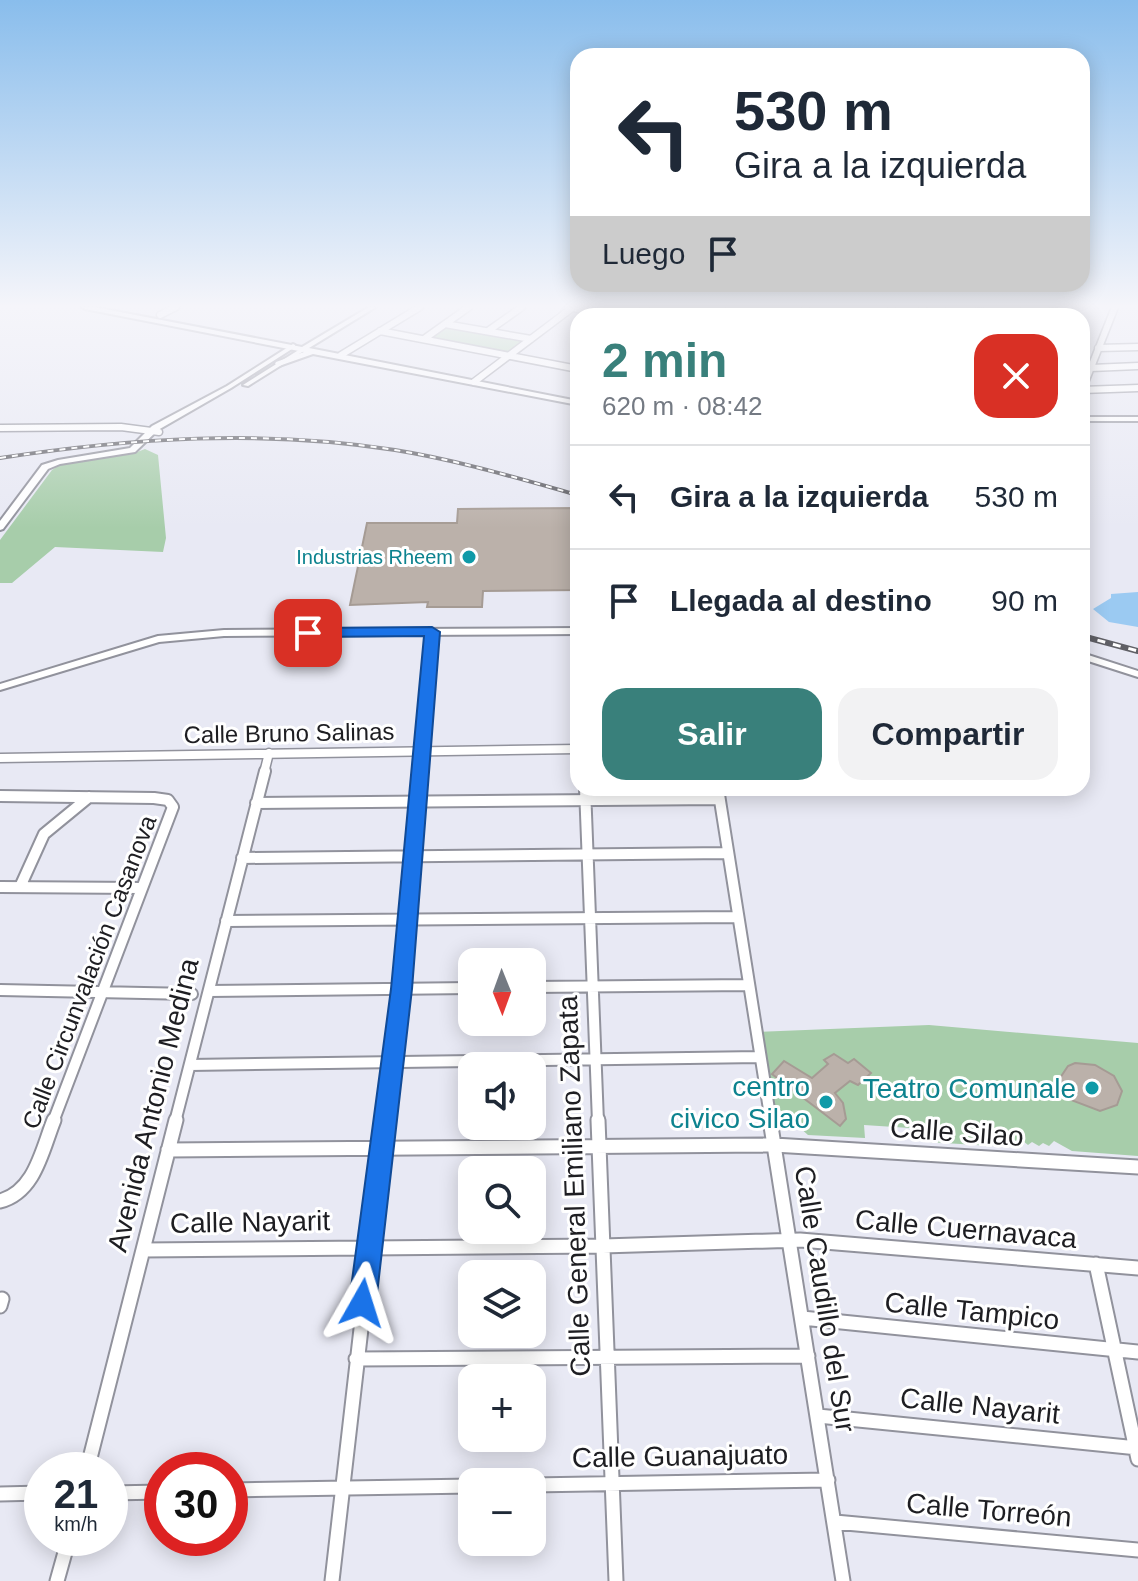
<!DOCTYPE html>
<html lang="es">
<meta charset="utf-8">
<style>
:root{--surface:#fff;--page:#f2f2f3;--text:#1f2937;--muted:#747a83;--line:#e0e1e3;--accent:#39807b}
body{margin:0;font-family:Arial,sans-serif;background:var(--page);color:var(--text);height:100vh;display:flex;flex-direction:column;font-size:30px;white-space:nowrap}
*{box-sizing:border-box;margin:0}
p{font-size:26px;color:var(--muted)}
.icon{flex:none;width:44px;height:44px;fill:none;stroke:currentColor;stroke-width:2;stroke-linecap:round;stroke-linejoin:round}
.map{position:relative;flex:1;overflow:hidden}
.side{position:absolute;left:570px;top:308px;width:520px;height:488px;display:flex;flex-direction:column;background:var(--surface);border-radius:24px;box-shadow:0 4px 20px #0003}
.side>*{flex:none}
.hud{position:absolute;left:570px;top:48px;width:520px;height:244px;border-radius:24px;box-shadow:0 4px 20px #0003;background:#fff;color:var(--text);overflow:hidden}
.needle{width:52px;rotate:179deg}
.fabs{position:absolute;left:458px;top:948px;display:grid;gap:16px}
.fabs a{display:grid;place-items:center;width:88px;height:88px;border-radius:16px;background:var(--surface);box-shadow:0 4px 20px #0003;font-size:40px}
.speed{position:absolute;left:24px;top:1452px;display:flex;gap:16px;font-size:40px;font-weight:700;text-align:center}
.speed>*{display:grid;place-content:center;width:104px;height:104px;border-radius:50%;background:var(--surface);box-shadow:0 4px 20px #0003;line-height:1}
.speed small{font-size:20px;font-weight:400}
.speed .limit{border:12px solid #d22;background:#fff;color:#111}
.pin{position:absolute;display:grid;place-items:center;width:68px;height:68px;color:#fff;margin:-34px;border-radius:16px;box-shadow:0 4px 12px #0006}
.me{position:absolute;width:88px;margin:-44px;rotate:6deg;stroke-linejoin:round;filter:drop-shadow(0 0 6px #0008)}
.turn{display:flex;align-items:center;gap:28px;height:168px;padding:0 32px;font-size:36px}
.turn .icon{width:104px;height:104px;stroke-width:2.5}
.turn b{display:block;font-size:56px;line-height:68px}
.then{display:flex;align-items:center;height:76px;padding:0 32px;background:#0003;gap:16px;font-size:30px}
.round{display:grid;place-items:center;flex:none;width:84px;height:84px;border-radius:24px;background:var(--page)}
.head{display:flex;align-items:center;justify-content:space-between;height:136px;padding:0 32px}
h1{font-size:48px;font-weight:600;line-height:60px;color:var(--accent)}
.action{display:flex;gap:16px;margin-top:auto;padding:16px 32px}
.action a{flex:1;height:92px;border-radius:24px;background:var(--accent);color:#fff;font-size:32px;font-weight:600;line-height:92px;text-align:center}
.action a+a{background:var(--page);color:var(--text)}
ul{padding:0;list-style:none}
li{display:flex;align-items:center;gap:24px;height:104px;padding:0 32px;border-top:2px solid var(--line)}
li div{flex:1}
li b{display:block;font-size:30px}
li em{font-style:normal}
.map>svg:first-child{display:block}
.green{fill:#a7cdaa}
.water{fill:#9bcaf2}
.building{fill:#bbb1aa;stroke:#a59b94;stroke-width:2}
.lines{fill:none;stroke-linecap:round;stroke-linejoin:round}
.minor-far3-casing{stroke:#91929c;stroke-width:9}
.minor-far2-casing{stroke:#91929c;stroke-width:11}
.minor-far1-casing{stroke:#91929c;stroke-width:14}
.minor-casing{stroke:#91929c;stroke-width:17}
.tertiary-casing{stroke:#91929c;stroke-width:4}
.secondary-casing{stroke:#91929c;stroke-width:4}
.minor-far3{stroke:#fff;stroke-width:6}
.minor-far2{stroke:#fff;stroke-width:8}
.minor-far1{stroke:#fff;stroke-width:10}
.minor{stroke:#fff;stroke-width:13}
.tertiary{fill:#fff;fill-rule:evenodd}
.secondary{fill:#fff;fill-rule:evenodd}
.rail-far1-casing{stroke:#606066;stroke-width:4}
.rail-casing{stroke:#606066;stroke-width:6}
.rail-far1{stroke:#fff;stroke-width:2;stroke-dasharray:6;stroke-linecap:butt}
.rail{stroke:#fff;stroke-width:3;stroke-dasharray:8;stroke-linecap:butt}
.route{fill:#1a73e8;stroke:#114b97;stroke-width:2}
.culture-dot{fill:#0f9aa8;stroke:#fff;stroke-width:3}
.labels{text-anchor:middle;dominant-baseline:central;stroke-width:6;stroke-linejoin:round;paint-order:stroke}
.far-culture-label{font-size:20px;fill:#0d838f;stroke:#fff;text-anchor:end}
.street-label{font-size:24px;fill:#1e1e22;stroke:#fff}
.near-culture-label{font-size:28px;fill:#0d838f;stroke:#fff;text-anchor:end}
.near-street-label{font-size:28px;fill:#1e1e22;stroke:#fff}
</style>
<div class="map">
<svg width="1138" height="1581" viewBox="0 0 1138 1581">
<rect width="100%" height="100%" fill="#e8e9f4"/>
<path class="green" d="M445 324 531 339 509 356 424 339Z
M145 449 158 455 166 538 163 552 55 547 12 583H0V540L52 470 61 464 132 454Z
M929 1025 1138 1043V1156L1072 1151 1054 1141 1049 1146 1043 1143 1039 1146 1032 1142 1028 1145 1023 1141 1019 1143 1013 1139 1002 1140 1009 1147 928 1142 925 1129 864 1125 865 1138 808 1135 770 1101 758 1032Z"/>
<path class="water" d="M1138 592V627L1109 622 1093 609 1111 598V594Z"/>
<path class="building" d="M578 508V590L483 591 482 607H427L428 602 350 605 367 523H457L458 509Z
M834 1054 848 1063 854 1059 871 1073 858 1085 850 1081 835 1093 843 1103 846 1119 840 1126 772 1074 784 1061 812 1078 828 1064 824 1060Z
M1075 1063 1095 1065 1114 1076 1122 1091 1117 1105 1100 1111 1071 1100 1064 1093 1060 1078 1068 1066Z"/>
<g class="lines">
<defs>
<path id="minor-far3" d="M568 307 620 316
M643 307 655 316
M949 307 1011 316
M1024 307 1066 313
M160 315 176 307
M723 316 731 307
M800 316 806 307
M887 316 892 307
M918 316 923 307
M445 324 531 339
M380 331 578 369
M488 331 522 307
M424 339 469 307
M1098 348 1138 347
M341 355 420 307
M1091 368 1138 366
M474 382 572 308
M1082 390 1115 307
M1082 390 1138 388
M0 428 121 427 159 432"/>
<path id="minor-far2" d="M0 758 578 749
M264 773 269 753
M420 773 432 632"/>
<path id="minor-far1" d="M585 788 598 1122
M718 788 771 1122
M0 796 154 798 168 800 173 807 53 1122
M256 803 719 799
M242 858 728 853
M0 887 141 888
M20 887 44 834 89 797
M226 921 738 917
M532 987 749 985
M0 990 192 994
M209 991 472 988
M190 1065 760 1057
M175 1122 265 771
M384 1122 402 989 420 771"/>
<path id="minor" d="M598 1120 616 1581
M770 1120 843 1581
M168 1150 774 1145 1138 1167
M0 1201C35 1192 42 1150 54 1120
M143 1250 603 1246 800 1240 1138 1268
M1096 1264 1138 1459
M0 1306 2 1299
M802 1318 1138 1352
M356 1359 808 1356
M818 1416 1138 1448
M87 1470 176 1120
M532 1485 828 1480
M230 1490 472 1486
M110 1493 162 1492
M0 1494 42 1493
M835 1522 1138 1550
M57 1581 69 1538
M332 1581 385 1120"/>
<path id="tertiary" d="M293 344 295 345V347L231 388 158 430 135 452 60 464 48 469 3 529 0 530V521L42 465 58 460 130 448 152 426 227 386Z
M305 346 308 348 307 349 248 386 243 385Z
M578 628V634L224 636 159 642 0 690V684L158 636 224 630Z
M1082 653 1138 671V677L1082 659Z"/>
<path id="secondary" d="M82 307H94L302 347 369 307H376L309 348 578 401V405L313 354 279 366 275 364 276 362 304 352 85 309Z
M1082 417H1138V421H1082Z"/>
</defs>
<use href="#minor-far3" class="minor-far3-casing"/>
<use href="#minor-far2" class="minor-far2-casing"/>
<use href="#minor-far1" class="minor-far1-casing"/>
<use href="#minor" class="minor-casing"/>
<use href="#tertiary" class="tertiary-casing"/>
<use href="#secondary" class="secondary-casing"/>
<use href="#minor-far3" class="minor-far3"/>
<use href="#minor-far2" class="minor-far2"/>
<use href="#minor-far1" class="minor-far1"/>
<use href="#minor" class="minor"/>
<use href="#tertiary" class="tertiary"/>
<use href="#secondary" class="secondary"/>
<defs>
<path id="rail-far1" d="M0 458C131 438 263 429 395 450 457 460 517 478 578 495"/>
<path id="rail" d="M1082 636 1138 651"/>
</defs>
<use href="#rail-far1" class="rail-far1-casing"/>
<use href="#rail" class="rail-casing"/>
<use href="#rail-far1" class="rail-far1"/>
<use href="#rail" class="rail"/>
</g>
<linearGradient id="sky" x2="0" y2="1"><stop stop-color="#89bdec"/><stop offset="0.58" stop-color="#f5f5fa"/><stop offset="1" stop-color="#f5f5fa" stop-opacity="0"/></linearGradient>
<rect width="1138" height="528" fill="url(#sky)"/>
<path class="route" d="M432 627 440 632 412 989 376 1303 372 1311 362 1315 353 1311 349 1303 391 989 424 636 308 637 300 633 308 628Z"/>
<g class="culture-dot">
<circle cx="469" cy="557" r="8"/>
<circle cx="1092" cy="1088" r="8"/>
<circle cx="826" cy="1102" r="8"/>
</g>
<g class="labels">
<g class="far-culture-label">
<text x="453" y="557">Industrias Rheem</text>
</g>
<g class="street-label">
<text transform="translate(289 733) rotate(-1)">Calle Bruno Salinas</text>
<text transform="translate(89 972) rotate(-69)">Calle Circunvalación Casanova</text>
</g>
<g class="near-culture-label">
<text x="810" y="1086">centro<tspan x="810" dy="32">civico Silao</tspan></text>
<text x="1076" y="1088">Teatro Comunale</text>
</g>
<g class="near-street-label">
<text transform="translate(153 1105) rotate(-76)">Avenida Antonio Medina</text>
<text transform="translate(957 1132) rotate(4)">Calle Silao</text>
<text transform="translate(574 1186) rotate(-92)">Calle General Emiliano Zapata</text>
<text transform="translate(250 1222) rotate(-1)">Calle Nayarit</text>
<text transform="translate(966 1229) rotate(5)">Calle Cuernavaca</text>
<text transform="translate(825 1299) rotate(81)">Calle Caudillo del Sur</text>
<text transform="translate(972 1311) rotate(6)">Calle Tampico</text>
<text transform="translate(980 1406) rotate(6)">Calle Nayarit</text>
<text transform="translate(680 1456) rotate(-1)">Calle Guanajuato</text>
<text transform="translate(989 1510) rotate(5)">Calle Torreón</text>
</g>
</g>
</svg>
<div class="fabs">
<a><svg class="needle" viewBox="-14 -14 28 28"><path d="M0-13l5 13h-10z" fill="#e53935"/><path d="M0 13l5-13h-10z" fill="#747a83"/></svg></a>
<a><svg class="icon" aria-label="sound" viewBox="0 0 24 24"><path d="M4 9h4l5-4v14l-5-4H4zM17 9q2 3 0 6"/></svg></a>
<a><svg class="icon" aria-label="search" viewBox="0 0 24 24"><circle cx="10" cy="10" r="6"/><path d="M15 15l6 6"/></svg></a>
<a><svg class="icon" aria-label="layers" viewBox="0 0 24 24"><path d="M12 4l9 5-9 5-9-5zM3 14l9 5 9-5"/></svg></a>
<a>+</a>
<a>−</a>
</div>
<div class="speed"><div>21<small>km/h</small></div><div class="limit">30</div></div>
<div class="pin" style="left:308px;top:633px;background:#d93025"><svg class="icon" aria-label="arrive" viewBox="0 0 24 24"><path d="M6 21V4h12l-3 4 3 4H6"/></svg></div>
<svg class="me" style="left:362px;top:1303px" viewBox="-20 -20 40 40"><path d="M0-17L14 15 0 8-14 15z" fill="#1a73e8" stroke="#fff" stroke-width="4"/></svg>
<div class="hud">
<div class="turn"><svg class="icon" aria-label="left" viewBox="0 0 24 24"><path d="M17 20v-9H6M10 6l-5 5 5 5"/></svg><div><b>530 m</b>Gira a la izquierda</div></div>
<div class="then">Luego<svg class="icon" aria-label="arrive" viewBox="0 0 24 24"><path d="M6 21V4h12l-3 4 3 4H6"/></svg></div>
</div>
<section class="side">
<div class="head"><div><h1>2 min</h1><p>620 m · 08:42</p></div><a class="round" style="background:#d93025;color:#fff"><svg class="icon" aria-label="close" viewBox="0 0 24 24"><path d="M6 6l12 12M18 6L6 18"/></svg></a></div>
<ul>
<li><svg class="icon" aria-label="left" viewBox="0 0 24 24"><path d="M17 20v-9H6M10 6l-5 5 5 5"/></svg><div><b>Gira a la izquierda</b></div><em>530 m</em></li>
<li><svg class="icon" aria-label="arrive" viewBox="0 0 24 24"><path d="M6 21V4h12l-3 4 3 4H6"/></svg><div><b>Llegada al destino</b></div><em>90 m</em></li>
</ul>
<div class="action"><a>Salir</a><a>Compartir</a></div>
</section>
</div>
